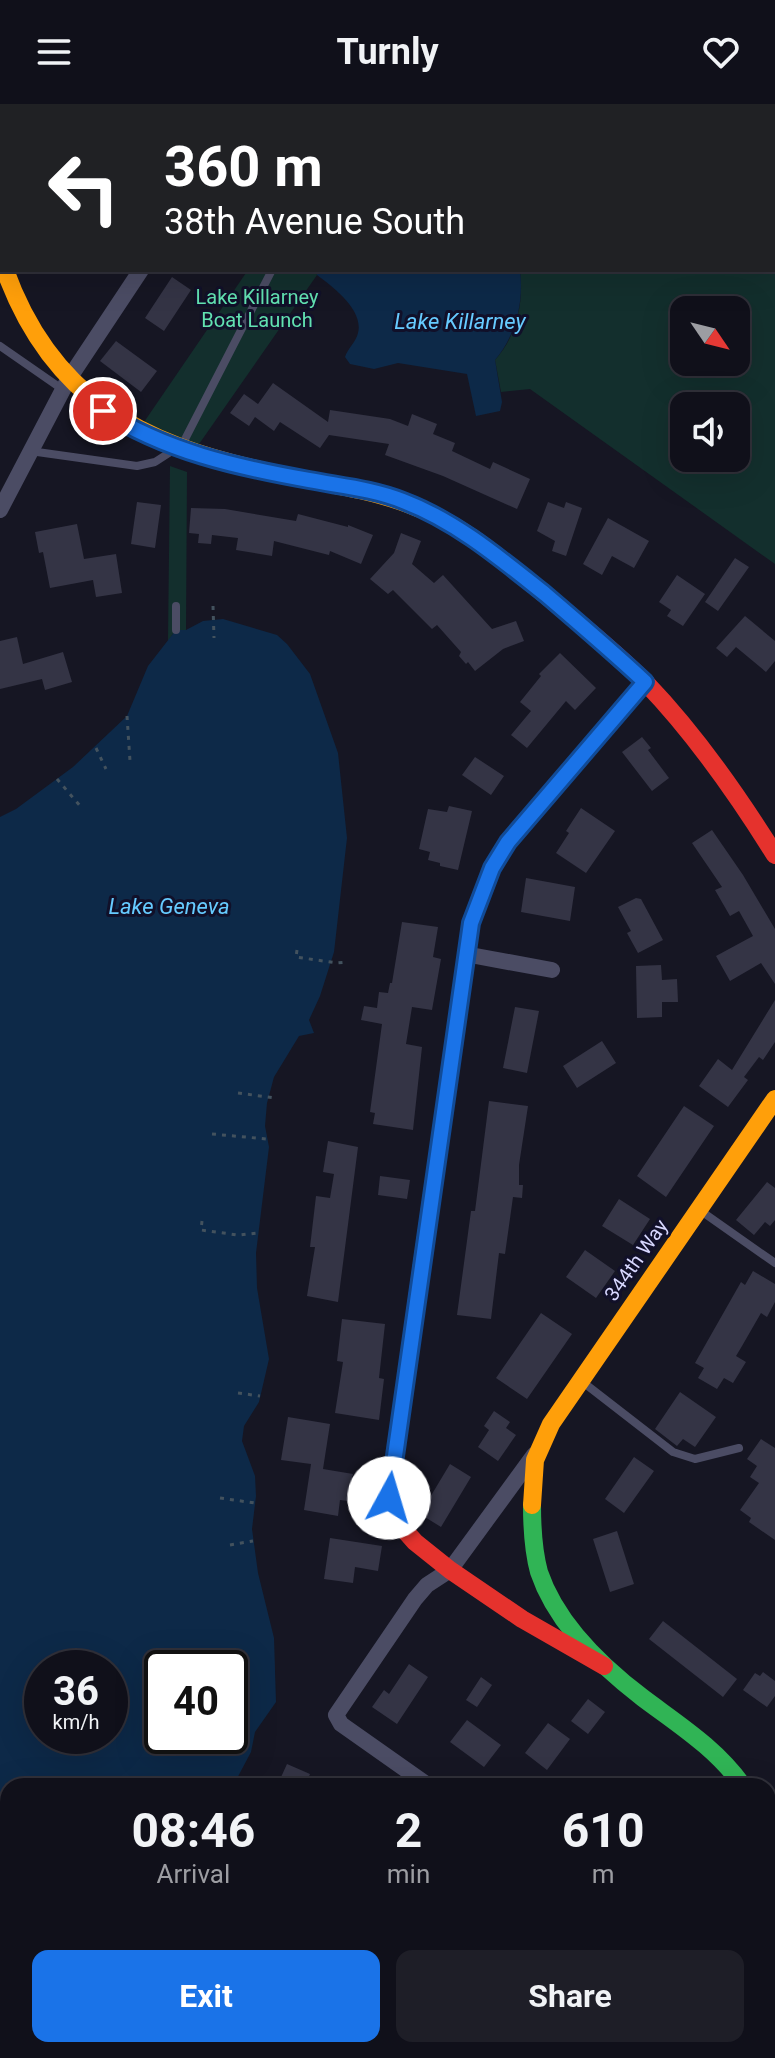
<!DOCTYPE html>
<style>
:root{--surface:#10101a;--page:#1e1e27;--text:#f1f3f6;--muted:#9c9da2;--line:#303039;--accent:#1a73e8}
body{margin:0;font-family:Roboto,sans-serif;background:var(--page);color:var(--text);height:100vh;display:flex;flex-direction:column;font-size:30px;white-space:nowrap}
*{box-sizing:border-box;margin:0}
p{font-size:26px;color:var(--muted)}
.icon{flex:none;width:44px;height:44px;fill:none;stroke:currentColor;stroke-width:2;stroke-linecap:round;stroke-linejoin:round}
.map{position:relative;flex:1;overflow:hidden}
.sheet{position:absolute;left:0px;top:1674px;width:776px;height:280px;display:flex;flex-direction:column;background:var(--surface);border-radius:24px 24px 0 0;box-shadow:0 8px 32px #0002,0 0 0 2px var(--line)}
.sheet>*{flex:none}
.banner{position:absolute;left:0px;top:0px;width:776px;height:168px;box-shadow:0 8px 32px #0002,0 0 0 2px var(--line);background:#202124;color:#fff;overflow:hidden}
.needle{width:52px;rotate:125deg}
.tools{position:absolute;left:670px;top:192px;display:grid;gap:16px}
.tools a{display:grid;place-items:center;width:80px;height:80px;border-radius:16px;background:var(--surface);box-shadow:0 8px 32px #0002,0 0 0 2px var(--line);font-size:40px}
.speed{position:absolute;left:24px;top:1546px;display:flex;gap:16px;font-size:40px;font-weight:700;text-align:center}
.speed>*{display:grid;place-content:center;width:104px;height:104px;border-radius:50%;background:var(--surface);box-shadow:0 8px 32px #0002,0 0 0 2px var(--line);line-height:1}
.speed small{font-size:20px;font-weight:400}
.speed .limit{border:4px solid #111;border-radius:12px;background:#fff;color:#111}
.pin{position:absolute;display:grid;place-items:center;width:68px;height:68px;color:#fff;margin:-34px;border:4px solid #fff;border-radius:50%;box-shadow:0 2px 8px #0007}
.me{position:absolute;width:88px;margin:-44px;rotate:6deg;stroke-linejoin:round;filter:drop-shadow(0 0 6px #0008)}
.turn{display:flex;align-items:center;gap:28px;height:168px;padding:0 32px;font-size:36px}
.turn .icon{width:104px;height:104px;stroke-width:2.5}
.turn b{display:block;font-size:56px;line-height:68px}
.eta{display:flex;justify-content:space-evenly;align-items:center;height:136px;text-align:center}
.eta b{font-size:48px;font-weight:700;line-height:56px}
.primary-button{display:flex;gap:16px;margin-top:auto;padding:16px 32px}
.primary-button a{flex:1;height:92px;border-radius:16px;background:var(--accent);color:#fff;font-size:32px;font-weight:700;line-height:92px;text-align:center}
.primary-button a+a{background:var(--page);color:var(--text)}
header{display:flex;justify-content:space-between;align-items:center;height:104px;padding:0 32px;background:var(--surface);font-size:36px;font-weight:700}
.map>svg:first-child{display:block}
.green{fill:#132f2d;fill-rule:evenodd}
.water{fill:#0d2948;fill-rule:evenodd}
.building{fill:#343445}
.lines{fill:none;stroke-linecap:round;stroke-linejoin:round}
.path{stroke:#43525e;stroke-width:3;stroke-dasharray:4 6;stroke-linecap:butt}
.lane{stroke:#4b4c64;stroke-width:8}
.street{stroke:#4b4c64;stroke-width:16}
.fast{stroke:#30b455;stroke-width:18}
.slow{stroke:#ff9f0a;stroke-width:18}
.jam{stroke:#e5322d;stroke-width:18}
.route-casing{stroke:#114b97;stroke-width:20}
.route{stroke:#1a73e8;stroke-width:14}
.labels{text-anchor:middle;dominant-baseline:central;stroke-width:6;stroke-linejoin:round;paint-order:stroke}
.park-label{font-size:20px;fill:#62e2b2;stroke:#111029}
.street-label{font-size:20px;fill:#d8d8ff;stroke:#111029}
.water-label{font-size:22px;font-style:italic;fill:#66cbff;stroke:#111029}
</style>
<header><svg class="icon" aria-label="menu" viewBox="0 0 24 24"><path d="M4 6h16M4 12h16M4 18h16"/></svg>Turnly<svg class="icon" aria-label="heart" viewBox="0 0 24 24"><path d="M12 20l-8-8c-3-5 5-10 8-4 3-6 11-1 8 4z"/></svg></header>
<div class="map">
<svg width="775" height="1954" viewBox="0 0 775 1954">
<rect width="100%" height="100%" fill="#161623"/>
<path class="green" d="M636 0H775V460L530 285 501 288 495 256C517 232 524 198 520 166H774V2ZM684 206H736V258H684ZM684 302H736V354H684Z
M248 166H316L317 171 197 343 142 321Z
M170 362 187 368 186 526H176L168 537Z"/>
<path class="water" d="M281 0H636V2H282Z
M316 166H520C524 198 516 231 495 256L502 298 500 307 476 312 467 270 398 259 374 265 350 260 345 253C348 244 356 238 358 229 364 206 333 183 317 171Z
M223 515 277 531 287 540 310 570 338 649 347 734 334 848 320 892 309 916 314 929 299 932 274 973 267 999 265 1022 269 1043 256 1149 257 1184 269 1255 259 1298 244 1322 242 1337 255 1372 256 1392 252 1425 258 1469 274 1534 276 1598 255 1628 251 1648 233 1682H8V1932L0 1926V713L16 705 73 663 127 612 148 562 176 526H186L203 517ZM42 1564H110V1632H42ZM162 1564H230V1632H162Z
M36 1946H315L318 1954H55Z"/>
<path class="building" d="M172 173 191 186 164 227 145 214Z
M116 237 157 267 141 288 100 257Z
M273 279 328 318 330 306 390 315 408 322 412 310 437 320 433 330 455 339 452 347 490 365 493 358 530 375 517 405 443 372 385 351 389 340 329 331 320 344 280 318 274 327 255 313 249 322 230 309 244 290 258 300Z
M137 398 161 401 155 444 131 440Z
M548 398 564 404 566 398 582 404 566 452 552 447 555 437 537 427Z
M191 404 225 405 296 417 298 410 348 423V421L373 431 361 460 330 447 329 451 274 437 272 452 236 446 238 434 212 431 211 440 198 439 199 430 189 429Z
M608 414 649 437 634 464 612 452 602 471 583 460Z
M77 420 84 455 116 450 122 489 96 493 93 476 50 484 43 448 39 449 35 428Z
M401 429 421 437 412 460 434 479 443 471 492 525 516 517 524 537 503 545 475 567 468 558 466 560 459 552 461 548 437 521 432 525 393 486 388 490 370 475 394 449Z
M735 454 749 463 718 507 705 498Z
M677 471 705 490 683 522 667 512 671 506 659 498Z
M745 512 775 537V557L766 568 736 543 727 553 716 544Z
M17 533 23 560 63 548 72 578 45 586 42 575 0 585V537Z
M560 549 596 584 575 606 566 597 527 644 511 631 531 607 520 598 541 572 539 570Z
M642 633 651 644 648 646 669 674 652 687 622 648Z
M475 653 504 672 491 691 462 671Z
M449 702 472 707 458 766 440 762V759L428 756 430 748 419 745 428 705 447 708Z
M581 704 615 727 586 769 556 749 569 729 566 727Z
M712 726 743 771 775 825V880L761 859 730 877 716 852 753 832 739 807 730 812 715 786 722 783 692 739Z
M526 774 575 783 570 817 521 808Z
M636 794 641 795 663 836 638 849 627 829 631 827 618 803Z
M402 818 438 823 433 853 441 855 432 906 412 903 406 940 422 943 413 1026 373 1020 375 1009 370 1008 382 920 361 916 364 902 377 904 379 888 388 889 390 879H392Z
M661 861 662 876 677 875 678 898H662V913L637 914 636 862Z
M775 896V938L763 956 759 953 744 973 748 976 728 1003 699 982 718 955 732 966Z
M515 903 539 907 527 969 503 964Z
M602 937 616 959 577 984 563 962Z
M489 997 528 1002 519 1061V1081H523L522 1094 513 1093 505 1150 499 1149 491 1215 457 1211 471 1107H475Z
M684 1002 714 1022 666 1093 637 1072Z
M328 1037 358 1043 338 1198 307 1192 315 1143H310L316 1092 330 1094 334 1070 323 1068Z
M380 1072 410 1076 407 1095 378 1091Z
M767 1078 775 1084V1116L770 1122 765 1118 754 1131 736 1116Z
M619 1095 650 1115 633 1141 602 1122Z
M585 1146 615 1167 596 1194 566 1173Z
M753 1167 775 1180V1198L767 1213 761 1209 742 1242 736 1252 746 1258 733 1279 724 1274 717 1285 698 1274 704 1264 695 1259 741 1178 745 1181Z
M541 1209 572 1230 527 1295 496 1274Z
M342 1215 385 1220 379 1274 384 1275 379 1316 335 1309 343 1258 337 1257Z
M680 1288 716 1313 695 1343 683 1335 677 1342 655 1325Z
M494 1307 510 1318 506 1324 516 1331 498 1357 478 1343 489 1326 484 1322Z
M288 1313 330 1320 323 1365 353 1370 348 1397 340 1396 338 1412 304 1406 311 1360 281 1356Z
M761 1335 775 1344V1436L749 1418 751 1414 740 1406 759 1379 750 1373 757 1362 747 1355Z
M634 1353 654 1367 624 1409 605 1395Z
M450 1360 471 1373 441 1423 420 1410Z
M617 1427 634 1480 610 1488 593 1435Z
M330 1434 382 1442 378 1467 355 1463 353 1479 324 1475Z
M663 1517 737 1575 723 1593 649 1535Z
M409 1560 428 1573 397 1620 372 1603 384 1586 389 1590Z
M763 1568 775 1577V1592L767 1603 743 1586 755 1569 760 1572Z
M481 1573 492 1581 477 1603 466 1596Z
M588 1595 605 1608 588 1630 571 1617Z
M467 1616 501 1641 484 1663 450 1638Z
M548 1619 570 1635 547 1666 525 1649Z
M287 1660 310 1670 305 1682H277Z"/>
<g class="lines">
<path class="path" d="M213 502 214 534
M127 612 130 657
M96 644 106 665
M57 675 81 703
M297 846 296 853 337 859 348 858
M238 989 275 994
M212 1030 267 1035
M202 1117 201 1126 238 1131 258 1129
M238 1289 260 1292
M220 1394 255 1399
M230 1441 253 1437"/>
<path class="lane" d="M0 242 62 285
M181 343 272 166
M30 347 137 362 155 358 172 347
M176 526V502
M701 1107 775 1159
M584 1279 673 1348 695 1355 739 1344"/>
<path class="street" d="M0 406 68 276 141 166
M465 850 552 866
M429 1682 341 1620 336 1611 415 1495 427 1481 450 1466 534 1351
M768 1919 775 1924
M414 1946 420 1954"/>
<path class="fast" d="M421 1167 471 819 492 764 508 738 645 578
M532 1401C532 1423 533 1446 539 1468 556 1519 601 1562 643 1594 679 1621 716 1644 743 1682
M768 1739 772 1773 768 1820"/>
<path class="slow" d="M5 166C51 294 140 340 265 367 313 378 362 383 408 400 464 420 508 461 554 498
M532 1401 535 1356 551 1320 775 995"/>
<path class="jam" d="M554 498C585 524 618 550 646 579 696 631 737 690 775 751
M421 1167 389 1394 393 1413 415 1438 450 1466 522 1515 604 1562
M705 1954 711 1946"/>
</g>
<g class="lines">
<defs>
<path id="route" d="M103 307C165 347 236 363 309 376 340 382 373 385 403 397 456 417 501 455 545 490 579 519 613 548 645 578L508 738 492 764 471 819 389 1394"/>
</defs>
<use href="#route" class="route-casing"/>
<use href="#route" class="route"/>
</g>
<g class="labels">
<g class="park-label">
<text x="257" y="193">Lake Killarney<tspan x="257" dy="23">Boat Launch</tspan></text>
</g>
<g class="street-label">
<text transform="translate(636 1156) rotate(-55)">344th Way</text>
</g>
<g class="water-label">
<text x="460" y="217">Lake Killarney</text>
<text x="169" y="802">Lake Geneva</text>
</g>
</g>
</svg>
<div class="tools">
<a><svg class="needle" viewBox="-14 -14 28 28"><path d="M0-13l5 13h-10z" fill="#e53935"/><path d="M0 13l5-13h-10z" fill="#9c9da2"/></svg></a>
<a><svg class="icon" aria-label="sound" viewBox="0 0 24 24"><path d="M4 9h4l5-4v14l-5-4H4zM17 9q2 3 0 6"/></svg></a>
</div>
<div class="speed"><div>36<small>km/h</small></div><div class="limit">40</div></div>
<div class="pin" style="left:103px;top:307px;background:#d93025"><svg class="icon" aria-label="arrive" viewBox="0 0 24 24"><path d="M6 21V4h12l-3 4 3 4H6"/></svg></div>
<svg class="me" style="left:389px;top:1394px" viewBox="-20 -20 40 40"><circle r="19" fill="#fff"/><path d="M0-13L10 11 0 6-10 11z" fill="#1a73e8"/></svg>
<div class="banner">
<div class="turn"><svg class="icon" aria-label="left" viewBox="0 0 24 24"><path d="M17 20v-9H6M10 6l-5 5 5 5"/></svg><div><b>360 m</b>38th Avenue South</div></div>
</div>
<section class="sheet">
<div class="eta">
<div><b>08:46</b><p>Arrival</p></div>
<div><b>2</b><p>min</p></div>
<div><b>610</b><p>m</p></div>
</div>
<div class="primary-button"><a>Exit</a><a>Share</a></div>
</section>
</div>
